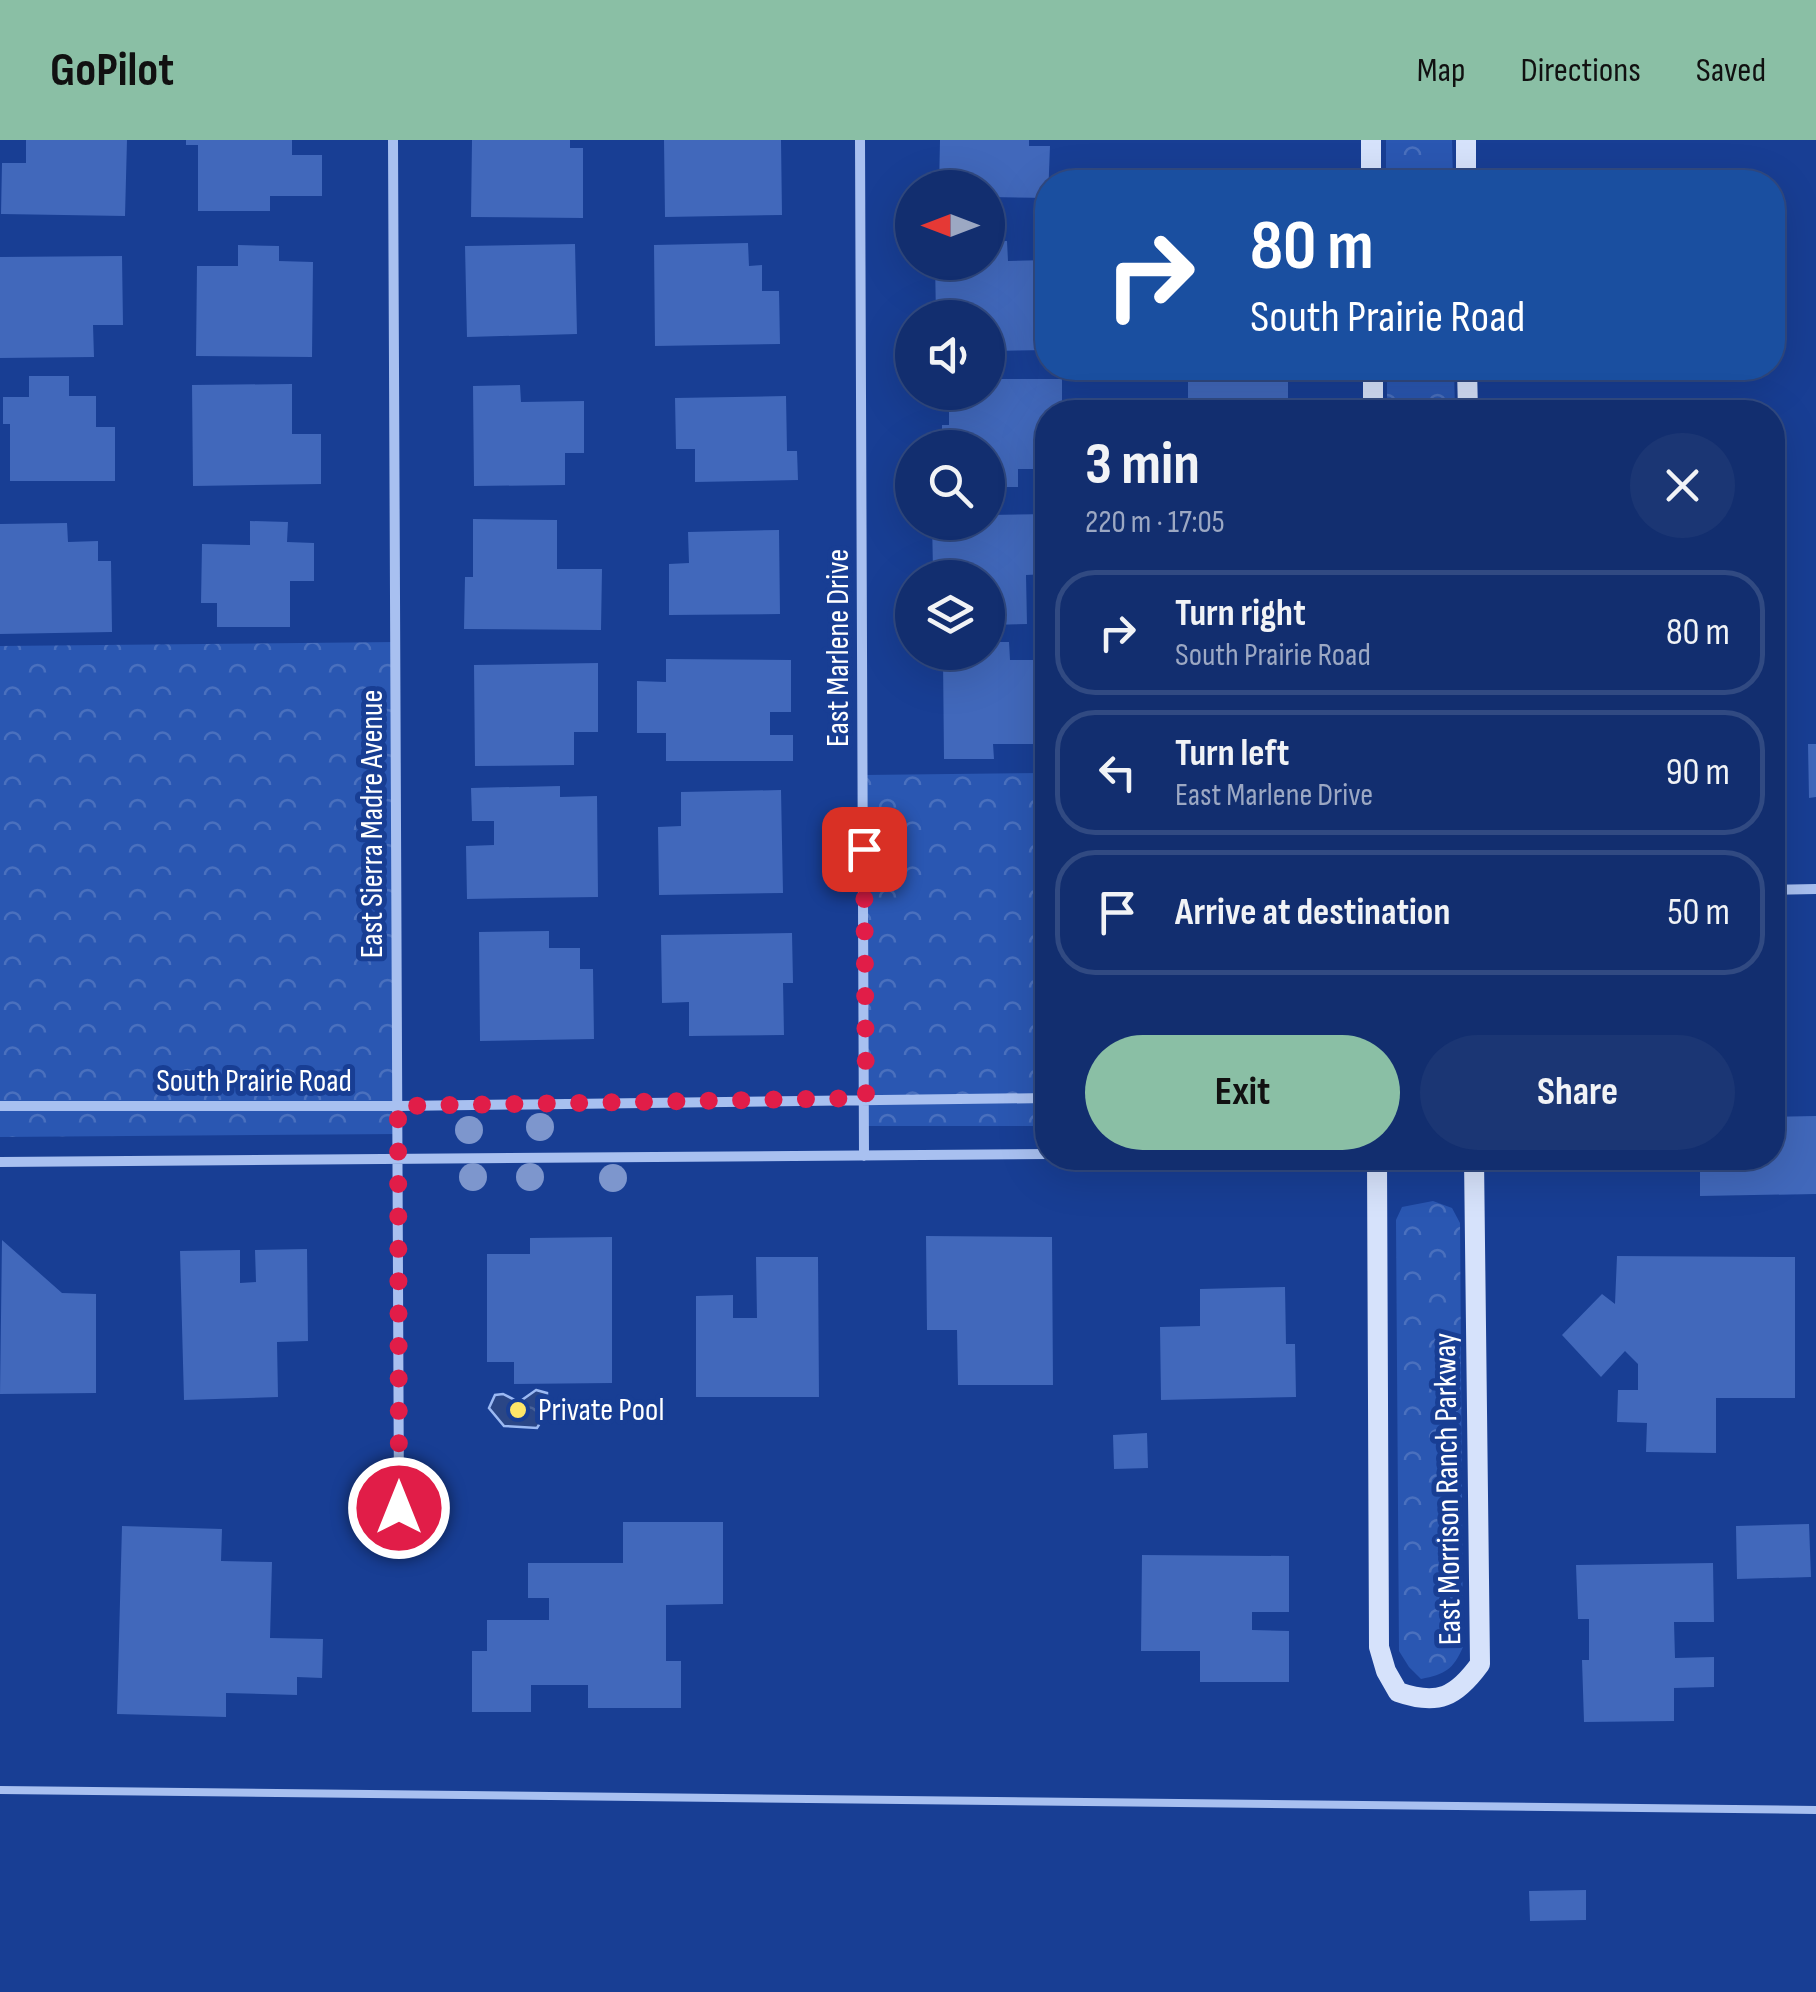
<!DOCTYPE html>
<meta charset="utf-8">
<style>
:root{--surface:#122e6f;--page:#1b3674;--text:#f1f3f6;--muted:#9ca8c3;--line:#314a82;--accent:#8abfa5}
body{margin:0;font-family:"Sofia Sans Condensed",sans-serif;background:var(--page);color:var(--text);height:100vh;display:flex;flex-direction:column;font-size:38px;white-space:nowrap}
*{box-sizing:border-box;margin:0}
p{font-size:32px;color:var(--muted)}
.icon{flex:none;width:55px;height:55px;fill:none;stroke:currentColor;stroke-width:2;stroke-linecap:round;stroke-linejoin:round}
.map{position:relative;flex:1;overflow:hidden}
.side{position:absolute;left:1035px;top:260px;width:750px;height:770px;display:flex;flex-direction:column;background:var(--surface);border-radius:40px;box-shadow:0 10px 40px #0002,0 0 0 2px var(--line)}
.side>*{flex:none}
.banner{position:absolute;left:1035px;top:30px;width:750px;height:210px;border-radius:40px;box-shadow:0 10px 40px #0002,0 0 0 2px var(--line);background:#1a4fa0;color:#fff;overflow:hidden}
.needle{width:65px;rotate:270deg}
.buttons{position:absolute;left:895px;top:30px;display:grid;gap:20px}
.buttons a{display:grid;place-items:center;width:110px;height:110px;border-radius:50%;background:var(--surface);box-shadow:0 10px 40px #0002,0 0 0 2px var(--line);font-size:50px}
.pin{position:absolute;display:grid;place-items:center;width:85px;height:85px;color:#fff;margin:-42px;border-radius:20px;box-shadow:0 5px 15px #0006}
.me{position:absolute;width:110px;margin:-55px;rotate:0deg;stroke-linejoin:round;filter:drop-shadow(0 0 8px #0008)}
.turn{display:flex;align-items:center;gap:35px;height:210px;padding:0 50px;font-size:45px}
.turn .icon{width:130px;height:130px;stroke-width:2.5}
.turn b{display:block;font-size:70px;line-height:85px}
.round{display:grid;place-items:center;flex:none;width:105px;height:105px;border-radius:52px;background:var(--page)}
.summary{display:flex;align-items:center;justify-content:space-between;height:170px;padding:0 50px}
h1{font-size:60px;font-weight:700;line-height:75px}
.primary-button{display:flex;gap:20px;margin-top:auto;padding:20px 50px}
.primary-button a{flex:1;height:115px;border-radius:60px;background:var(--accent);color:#111;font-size:40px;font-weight:700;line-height:115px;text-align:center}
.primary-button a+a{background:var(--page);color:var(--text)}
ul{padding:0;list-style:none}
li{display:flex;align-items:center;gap:30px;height:125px;margin:0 20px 15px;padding:0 30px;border:5px solid var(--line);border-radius:40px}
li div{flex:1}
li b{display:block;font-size:38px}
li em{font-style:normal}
header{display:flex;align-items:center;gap:60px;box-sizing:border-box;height:140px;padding:0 50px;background:var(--accent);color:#111}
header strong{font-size:48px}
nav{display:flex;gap:55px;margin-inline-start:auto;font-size:35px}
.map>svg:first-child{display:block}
.park{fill:url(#park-crowns)}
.water{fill:url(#water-ripples);stroke:#9bb9f3;stroke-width:2.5}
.building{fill:#4168bb}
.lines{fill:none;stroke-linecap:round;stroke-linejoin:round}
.lane{stroke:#a8c0f0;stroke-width:8}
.street{stroke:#a8c0f0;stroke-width:10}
.secondary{stroke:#d6e2fb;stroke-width:20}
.tree{fill:#7d96cd}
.route{stroke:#e11d48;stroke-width:18;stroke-dasharray:0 32.4}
.poi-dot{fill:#ffe668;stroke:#183e94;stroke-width:4}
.labels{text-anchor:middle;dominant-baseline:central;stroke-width:10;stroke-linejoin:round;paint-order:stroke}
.street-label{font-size:32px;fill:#fff;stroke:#183e94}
.poi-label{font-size:32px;fill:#fff;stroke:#183e94;text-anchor:start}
</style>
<header>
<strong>GoPilot</strong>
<nav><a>Map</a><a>Directions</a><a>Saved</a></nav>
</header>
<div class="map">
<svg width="1816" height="1852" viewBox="0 0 1816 1852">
<defs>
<pattern id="park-crowns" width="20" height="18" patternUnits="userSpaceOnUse" patternTransform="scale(2.5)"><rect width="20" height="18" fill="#2a57b2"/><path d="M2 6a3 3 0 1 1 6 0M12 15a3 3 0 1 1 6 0" fill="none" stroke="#4a70be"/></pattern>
<pattern id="water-ripples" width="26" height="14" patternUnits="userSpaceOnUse" patternTransform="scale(2.5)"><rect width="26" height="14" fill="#2a4686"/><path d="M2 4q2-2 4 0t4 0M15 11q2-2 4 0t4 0" fill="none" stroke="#4a6298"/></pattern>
</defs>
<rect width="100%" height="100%" fill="#183e94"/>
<path class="park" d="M1386 0H1452L1453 42H1386Z
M1387 228H1454L1455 272H1387Z
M396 502 398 994 0 997V506Z
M1047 633V986H864V635Z
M1433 1061 1452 1068 1460 1083 1463 1507C1453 1530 1445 1534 1421 1539L1409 1527 1399 1511 1396 1080 1402 1067Z"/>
<path class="water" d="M536 1250 547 1253V1272L537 1288 504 1286 489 1268 495 1255 503 1254 519 1262Z"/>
<path class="building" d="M26 0H127L125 76 1 74 2 23H26Z
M186 0H292V15H322V56H270V71H198V5H186Z
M472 0H570V8H583V78L471 77Z
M664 0H781L782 75 665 77Z
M940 0H1029V6H1050L1048 58 988 57V48H939Z
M988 101H1007L1008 121 1048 120V210L988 211V178H936L935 122H988Z
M748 103 749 126 762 125V151H779L780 204 655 206 654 105Z
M575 104 577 194 467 197 465 106Z
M238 105 279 106V121L313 122 312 217 196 216 197 126H238Z
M122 116 123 185H93L94 217 0 218V117Z
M1175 228H1288V272H1218V261H1188V241H1175Z
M29 236H69V256H96V287H115V341H10V284H3V257H29Z
M988 239H1062V272H1048L1046 329H1018V347H988V308H942V285H949V252H988Z
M292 244V294H321V344L193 346 192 245Z
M520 245 521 262 584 261V313H565V345L474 346 473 246Z
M786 256 787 311H797L798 340 695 342V309H676L675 258Z
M1048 374V434L1026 435 1027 484 988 485V438H940L939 430H933L932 382H988V375Z
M473 379 557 380V429H602L601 490 464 489 465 437H473Z
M250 381 288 382 287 402 314 403V441H290V487H217V463H201L202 404 250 405Z
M67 383 68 402 98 401V421H111L112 492 0 494V384Z
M779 390 780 474 669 475V424L689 423 688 392Z
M988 502H1009L1010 520H1035V552H1048V604H993L994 619H944L943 519H981V512H988Z
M666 519 791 520V572H770V595H793V621H666V593H637V541L666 542Z
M598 523V592H574V625L475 626 474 525Z
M1808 604H1816V657L1809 658Z
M560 646V657L597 656 598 757 467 759 466 706 494 705V681H472L471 648Z
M781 650 783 753 659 755 658 687 681 686V652Z
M549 791V808H580V829H593L594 899 480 901 479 792Z
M792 793 793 843H783L784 895 689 896V862L662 863 661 795Z
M1816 976V1054L1700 1056V1027L1744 1026V1018H1772V977Z
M926 1096 1052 1097 1053 1245H958L957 1190H927Z
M612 1097V1243L514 1244V1222H487V1114H530V1098Z
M2 1100 62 1153 96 1154V1253L0 1254Z
M307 1109 308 1201 277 1202 278 1257 184 1260 180 1111 240 1110V1143L256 1142 255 1110Z
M1617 1116 1795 1117V1258H1716V1313L1646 1312 1647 1283 1617 1282 1618 1250H1638V1224L1625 1211 1601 1237 1562 1195 1602 1154 1615 1164Z
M756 1117H818L819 1257H696V1156L733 1155V1178H757Z
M1285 1147 1286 1204H1295L1296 1257 1161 1260 1160 1187 1200 1186V1149Z
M1147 1293 1148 1328 1114 1329 1113 1295Z
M623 1382H723V1464L666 1465V1521H681V1568H588V1545H531V1572H472V1511H487V1480H549V1458H528V1423H623Z
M1809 1384 1811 1437 1737 1439 1736 1386Z
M122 1386 222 1389 221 1421 272 1422 270 1498 323 1499 322 1538 297 1537V1555L226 1553V1577L117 1574Z
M1142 1415 1289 1416V1472H1252V1490L1289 1491V1542H1200V1511H1141Z
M1713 1423 1714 1482H1674L1675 1518 1714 1517V1547L1674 1548V1581L1584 1582 1582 1520H1589V1479H1578L1576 1425Z
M1586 1750V1780L1530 1781 1529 1751Z"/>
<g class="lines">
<path class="lane" d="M0 1650 1816 1670"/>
<path class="street" d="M393 0 399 1368
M860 0 864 1016
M1772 750 1816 749
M0 966H398L1048 958
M0 1022 1048 1014"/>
<path class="secondary" d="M1371 0V42
M1466 0V42
M1373 228V272
M1467 228 1468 272
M1377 1018 1379 1507 1386 1531 1398 1552C1438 1566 1456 1557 1480 1524L1474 1018"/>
</g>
<g class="tree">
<circle cx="540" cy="987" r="14"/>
<circle cx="469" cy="990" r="14"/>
<circle cx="473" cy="1037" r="14"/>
<circle cx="530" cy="1037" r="14"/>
<circle cx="613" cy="1038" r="14"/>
</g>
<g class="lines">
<path class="route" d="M399 1368 398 966 866 958 864 709"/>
</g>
<circle class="poi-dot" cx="518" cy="1270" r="10"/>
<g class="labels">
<g class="street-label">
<text transform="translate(838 508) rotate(-90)">East Marlene Drive</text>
<text transform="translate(372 684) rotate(-90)">East Sierra Madre Avenue</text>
<text x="254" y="941">South Prairie Road</text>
<text transform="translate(1448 1349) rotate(-91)">East Morrison Ranch Parkway</text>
</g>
<g class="poi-label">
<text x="538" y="1270">Private Pool</text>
</g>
</g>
</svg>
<div class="buttons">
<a><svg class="needle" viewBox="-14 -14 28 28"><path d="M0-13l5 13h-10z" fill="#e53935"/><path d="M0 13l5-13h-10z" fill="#9ca8c3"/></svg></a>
<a><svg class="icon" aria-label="sound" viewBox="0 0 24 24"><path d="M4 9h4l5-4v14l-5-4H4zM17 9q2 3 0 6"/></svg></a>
<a><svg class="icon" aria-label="search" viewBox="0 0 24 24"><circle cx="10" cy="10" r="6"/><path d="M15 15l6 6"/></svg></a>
<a><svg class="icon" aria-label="layers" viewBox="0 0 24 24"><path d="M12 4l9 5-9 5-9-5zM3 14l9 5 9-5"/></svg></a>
</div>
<div class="pin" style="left:864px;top:709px;background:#d93025"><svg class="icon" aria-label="arrive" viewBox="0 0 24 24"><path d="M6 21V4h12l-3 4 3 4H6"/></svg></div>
<svg class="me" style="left:399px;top:1368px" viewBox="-20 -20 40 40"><circle r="17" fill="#e11d48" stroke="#fff" stroke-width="3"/><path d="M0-11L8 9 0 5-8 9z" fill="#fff"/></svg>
<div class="banner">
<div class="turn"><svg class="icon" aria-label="right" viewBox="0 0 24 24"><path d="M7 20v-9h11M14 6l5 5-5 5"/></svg><div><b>80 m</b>South Prairie Road</div></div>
</div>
<section class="side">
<div class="summary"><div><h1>3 min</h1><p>220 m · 17:05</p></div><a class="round"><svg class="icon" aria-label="close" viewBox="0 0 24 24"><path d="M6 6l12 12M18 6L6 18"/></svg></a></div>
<ul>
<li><svg class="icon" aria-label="right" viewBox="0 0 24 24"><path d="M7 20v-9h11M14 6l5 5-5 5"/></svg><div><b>Turn right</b><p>South Prairie Road</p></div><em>80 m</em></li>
<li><svg class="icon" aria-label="left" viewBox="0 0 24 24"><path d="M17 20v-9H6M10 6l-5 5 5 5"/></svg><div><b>Turn left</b><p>East Marlene Drive</p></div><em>90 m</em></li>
<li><svg class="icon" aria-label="arrive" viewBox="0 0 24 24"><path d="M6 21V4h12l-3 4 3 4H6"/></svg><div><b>Arrive at destination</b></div><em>50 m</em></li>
</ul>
<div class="primary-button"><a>Exit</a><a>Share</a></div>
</section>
</div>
